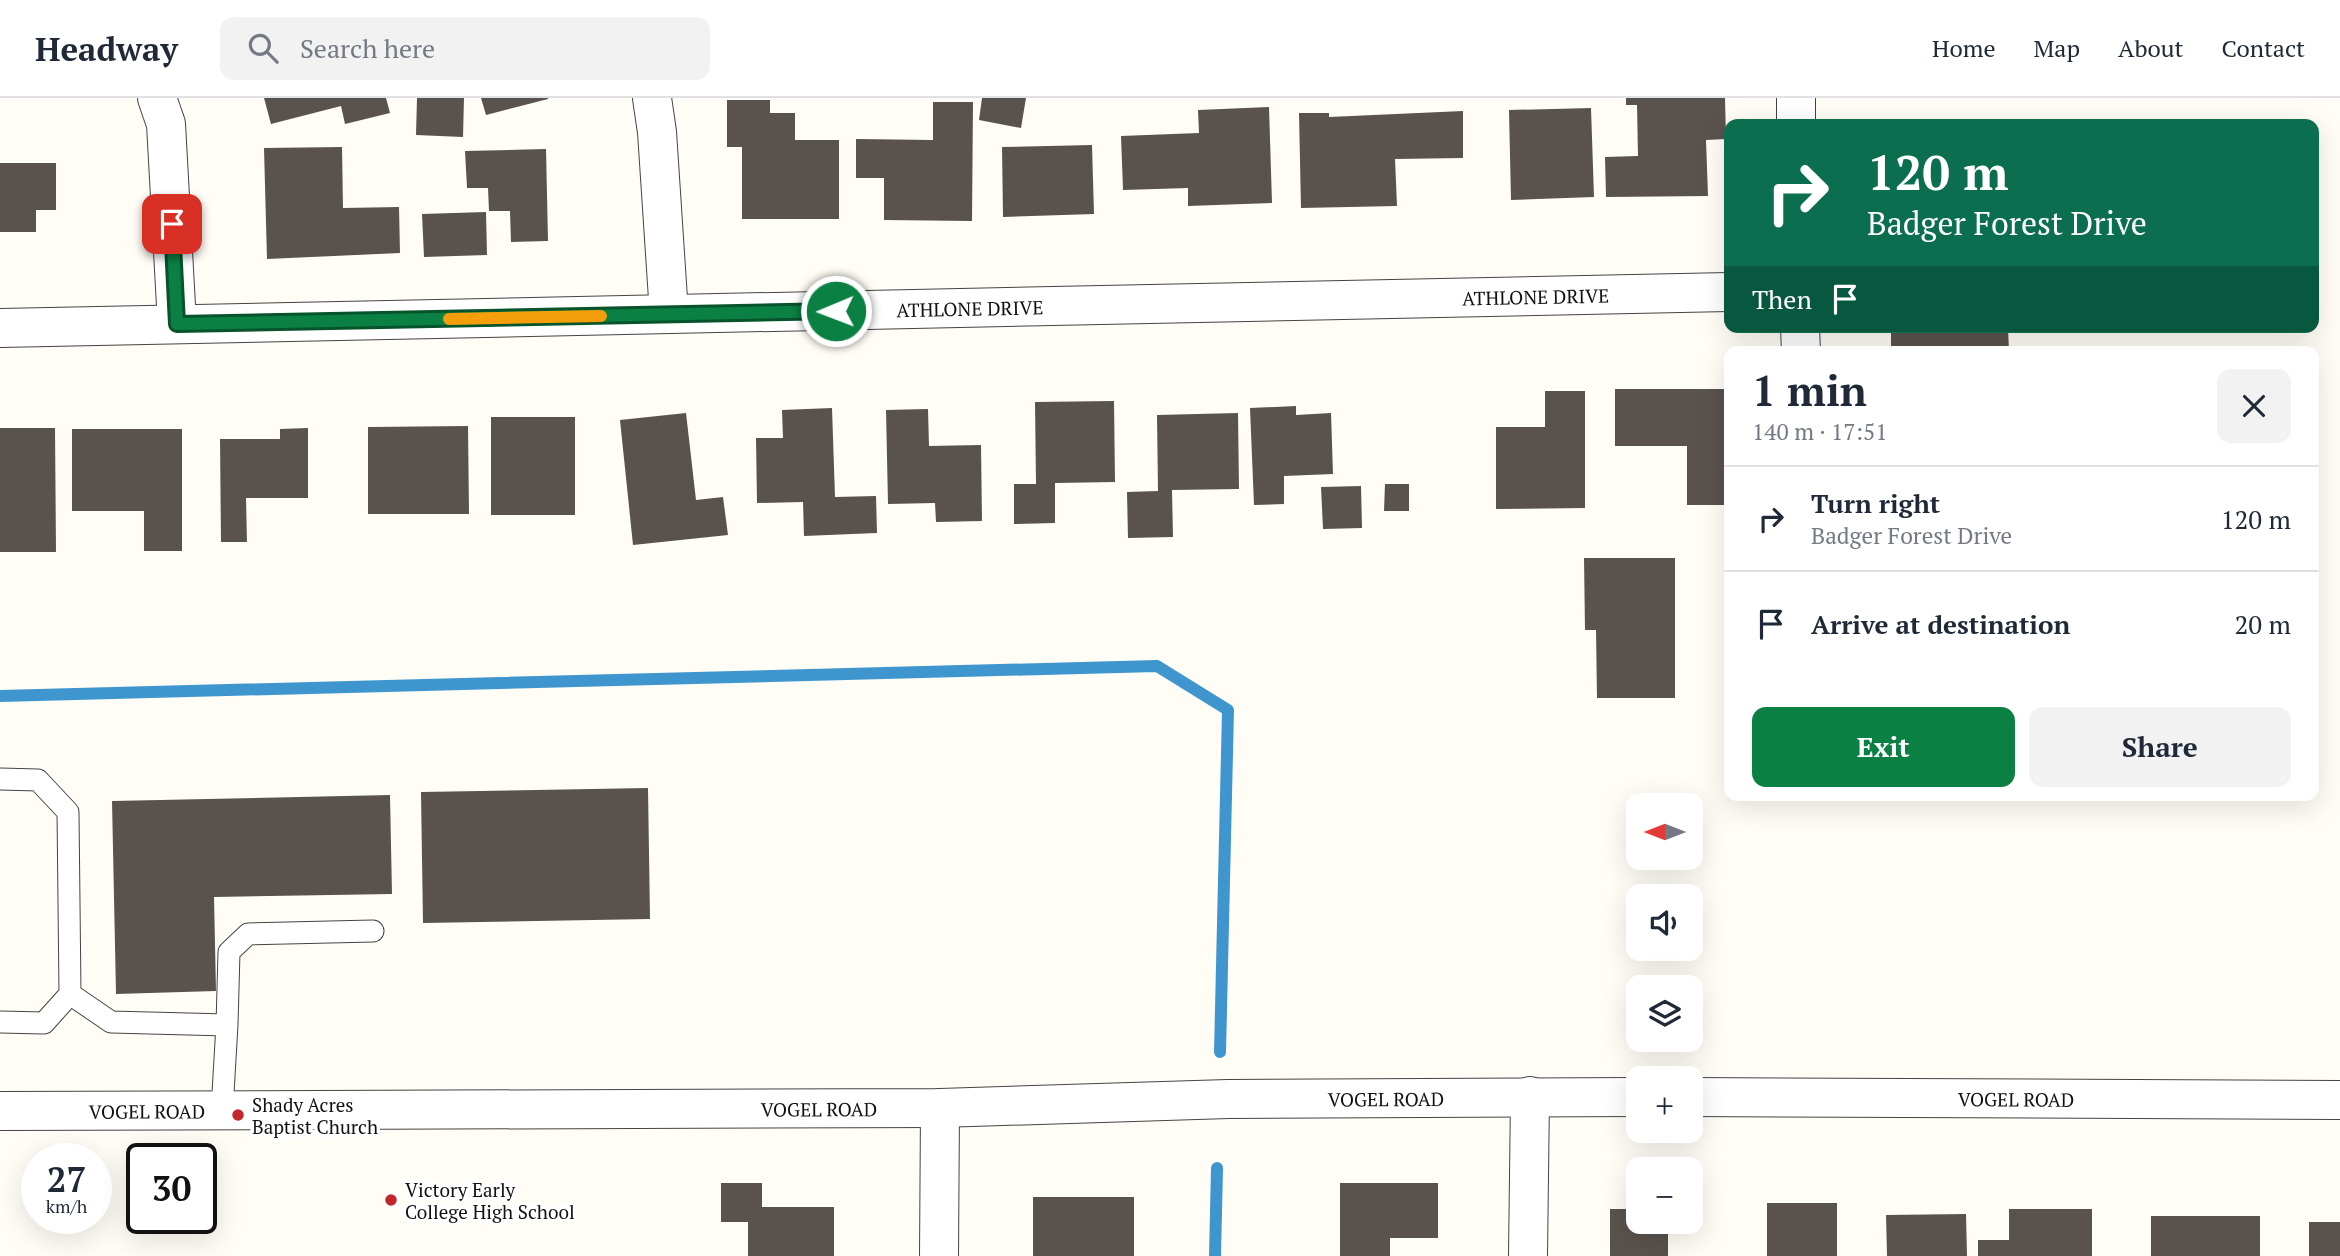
<!DOCTYPE html>
<meta charset="utf-8">
<style>
:root{--surface:#fff;--page:#f2f2f3;--text:#1f2937;--muted:#747a83;--line:#e0e1e3;--accent:#0b8043}
body{margin:0;font-family:"PT Serif",serif;background:var(--page);color:var(--text);height:100vh;display:flex;flex-direction:column;font-size:26px;white-space:nowrap}
*{box-sizing:border-box;margin:0}
p{font-size:23px;color:var(--muted)}
.icon{flex:none;width:38px;height:38px;fill:none;stroke:currentColor;stroke-width:2;stroke-linecap:round;stroke-linejoin:round}
.map{position:relative;flex:1;overflow:hidden}
.sheet{position:absolute;left:1724px;top:248px;width:595px;height:455px;display:flex;flex-direction:column;background:var(--surface);border-radius:14px;box-shadow:0 7px 28px #0002}
.sheet>*{flex:none}
.guide{position:absolute;left:1724px;top:21px;width:595px;height:214px;border-radius:14px;box-shadow:0 7px 28px #0002;background:#0b6e4f;color:#fff;overflow:hidden}
.needle{width:46px;rotate:270deg}
.fabs{position:absolute;left:1626px;top:695px;display:grid;gap:14px}
.fabs a{display:grid;place-items:center;width:77px;height:77px;border-radius:14px;background:var(--surface);box-shadow:0 7px 28px #0002;font-size:35px}
.speed{position:absolute;left:21px;top:1045px;display:flex;gap:14px;font-size:35px;font-weight:700;text-align:center}
.speed>*{display:grid;place-content:center;width:91px;height:91px;border-radius:50%;background:var(--surface);box-shadow:0 7px 28px #0002;line-height:1}
.speed small{font-size:18px;font-weight:400}
.speed .limit{border:4px solid #111;border-radius:10px;background:#fff;color:#111}
.pin{position:absolute;display:grid;place-items:center;width:60px;height:60px;color:#fff;margin:-30px;border-radius:14px;box-shadow:0 4px 10px #0006}
.me{position:absolute;width:77px;margin:-38px;rotate:269deg;stroke-linejoin:round;filter:drop-shadow(0 0 5px #0008)}
.turn{display:flex;align-items:center;gap:24px;height:147px;padding:0 28px;font-size:32px}
.turn .icon{width:91px;height:91px;stroke-width:2.5}
.turn b{display:block;font-size:49px;line-height:60px}
.then{display:flex;align-items:center;height:66px;padding:0 28px;background:#0003;gap:14px;font-size:26px}
.round{display:grid;place-items:center;flex:none;width:74px;height:74px;border-radius:14px;background:var(--page)}
.summary{display:flex;align-items:center;justify-content:space-between;height:119px;padding:0 28px}
h1{font-size:42px;font-weight:700;line-height:52px}
.button{display:flex;gap:14px;margin-top:auto;padding:14px 28px}
.button a{flex:1;height:80px;border-radius:14px;background:var(--accent);color:#fff;font-size:28px;font-weight:700;line-height:80px;text-align:center}
.button a+a{background:var(--page);color:var(--text)}
ul{padding:0;list-style:none}
li{display:flex;align-items:center;gap:21px;height:105px;padding:0 28px;border-top:2px solid var(--line)}
li div{flex:1}
li b{display:block;font-size:26px}
li em{font-style:normal}
header{display:flex;align-items:center;gap:42px;box-sizing:border-box;height:98px;padding:0 35px;background:var(--surface);border-bottom:2px solid var(--line)}
header strong{font-size:33px}
nav{display:flex;gap:38px;margin-inline-start:auto;font-size:24px}
.search{width:490px;height:63px;background:var(--page);display:flex;align-items:center;gap:18px;box-sizing:border-box;padding:0 24px;border-radius:14px;color:var(--muted);font-size:26px}
.map>svg:first-child{display:block}
.lines{fill:none;stroke-linecap:round;stroke-linejoin:round}
.stream{stroke:#3f96cf;stroke-width:12}
.building{fill:#5a524d}
.service-casing{stroke:#444;stroke-width:23}
.minor-casing{stroke:#444;stroke-width:40}
.tertiary-casing{stroke:#444;stroke-width:40}
.service{stroke:#fff;stroke-width:21}
.minor{stroke:#fff;stroke-width:38}
.tertiary{stroke:#fff;stroke-width:38}
.route-casing{stroke:#07532c;stroke-width:18}
.route{stroke:#0b8043;stroke-width:12}
.slow{stroke:#f59e0b;stroke-width:12}
.poi-dot{fill:#c4262e;stroke:#fff;stroke-width:2.5}
.labels{text-anchor:middle;dominant-baseline:central;stroke-width:7;stroke-linejoin:round;paint-order:stroke}
.street-label{font-size:19px;fill:#111;stroke:#fff}
.poi-label{font-size:19px;fill:#111;stroke:#fff;text-anchor:start}
</style>
<header>
<strong>Headway</strong>
<div class="search"><svg class="icon" aria-label="search" viewBox="0 0 24 24"><circle cx="10" cy="10" r="6"/><path d="M15 15l6 6"/></svg>Search here</div>
<nav><a>Home</a><a>Map</a><a>About</a><a>Contact</a></nav>
</header>
<div class="map">
<svg width="2340" height="1158" viewBox="0 0 2340 1158">
<rect width="100%" height="100%" fill="#fffdf5"/>
<g class="lines">
<path class="stream" d="M0 598 1157 568 1228 612 1220 954
M1215 1158 1217 1070"/>
</g>
<path class="building" d="M264 0H386L390 15 345 26 341 8 271 26Z
M417 0H464L463 39 416 37Z
M481 0H548V1L486 17Z
M982 0H1026L1021 30 979 22Z
M1626 0H1725L1726 41 1706 42 1708 98 1606 99 1605 59 1638 58 1637 7H1626Z
M727 2H770V15H795V42H839V121H742V49H727Z
M933 4H973L972 123 884 122V80H856V41L933 42Z
M1269 9 1272 105 1188 108V90L1123 92 1121 38 1199 35 1198 12Z
M1591 10 1594 99 1511 102 1509 12Z
M1463 13V60L1395 61 1397 108 1301 110 1299 15H1329V19Z
M1092 47 1094 116 1003 119 1002 49Z
M342 49 343 110 399 109 400 155 267 161 264 50Z
M546 51 548 143 511 144 510 113H489L488 90H467L465 53Z
M0 65H56V112H36V134H0Z
M486 114 487 157 424 159 422 116Z
M1891 229H2008L2009 254H1891Z
M1615 291H1729V407H1687V348H1615Z
M1545 293H1585V410L1496 411V329H1545Z
M1114 303 1115 384 1055 385V425L1014 426V386H1036L1035 304Z
M1296 308V317L1331 315 1333 376 1284 378V406L1254 407 1250 310Z
M832 310 835 399 876 398 877 435 804 438 803 404 757 405 756 340H783L782 312Z
M928 311 929 348 981 347 982 423 936 424 935 405 888 406 886 312Z
M686 315 696 402 723 399 728 437 633 447 620 322Z
M1238 315 1239 391 1172 392 1173 439 1128 440 1127 394 1158 393 1157 317Z
M491 319H575V417H491Z
M468 328 469 416H368V329Z
M0 330H55L56 454H0Z
M308 330V400H246L247 444H221L220 341H280V331Z
M72 331H182V453H144V413H72Z
M1385 386H1409V413H1384Z
M1361 388 1362 430 1323 431 1321 389Z
M1584 460H1675V600H1597L1596 532H1585Z
M648 690 650 821 423 825 421 694Z
M390 697 392 796 214 799 216 893 116 896 112 703Z
M721 1085H762V1109H834V1158H748V1124H721Z
M1340 1085H1438V1140H1390V1158H1340Z
M1033 1099H1134V1158H1033Z
M1767 1105H1837V1158H1767Z
M1610 1111H1638V1124H1668V1158H1610Z
M2009 1111H2092V1158H1978V1142H2009Z
M1966 1116 1967 1158H1887L1886 1117Z
M2151 1118H2260V1158H2151Z
M2309 1124H2340V1158H2309Z"/>
<g class="lines">
<defs>
<path id="service" d="M0 681 38 682 68 714 70 896 44 925 0 924
M70 896 111 924 227 927 229 854 248 836 373 833
M222 1012 227 927"/>
<g id="minor">
<path d="M157 0 166 26 177 226"/>
<path d="M652 0 657 34 669 216"/>
<path d="M1796 0V26"/>
<path d="M1800 229 1801 254"/>
<path id="s1" d="M0 230 1729 194"/>
<path d="M939 1158 940 1010"/>
<path d="M1528 1158 1530 998"/>
</g>
<g id="tertiary">
<path id="s2" d="M1690 999 2340 1002"/>
<path id="s3" d="M0 1013 940 1010 1228 1001 1638 999"/>
</g>
</defs>
<use href="#service" class="service-casing"/>
<use href="#minor" class="minor-casing"/>
<use href="#tertiary" class="tertiary-casing"/>
<use href="#service" class="service"/>
<use href="#minor" class="minor"/>
<use href="#tertiary" class="tertiary"/>
</g>
<g class="lines">
<defs>
<path id="route" d="M172 126 177 226 836 213"/>
</defs>
<use href="#route" class="route-casing"/>
<use href="#route" class="route"/>
<path class="slow" d="M449 221 601 218"/>
</g>
<g class="poi-dot">
<circle cx="238" cy="1017" r="7"/>
<circle cx="391" cy="1102" r="7"/>
</g>
<g class="labels">
<g class="street-label">
<text stroke="none"><textPath href="#s1" startOffset="1536">ATHLONE DRIVE</textPath></text>
<text stroke="none"><textPath href="#s1" startOffset="970">ATHLONE DRIVE</textPath></text>
<text stroke="none"><textPath href="#s3" startOffset="1386">VOGEL ROAD</textPath></text>
<text stroke="none"><textPath href="#s2" startOffset="326">VOGEL ROAD</textPath></text>
<text stroke="none"><textPath href="#s3" startOffset="819">VOGEL ROAD</textPath></text>
<text stroke="none"><textPath href="#s3" startOffset="147">VOGEL ROAD</textPath></text>
</g>
<g class="poi-label">
<text x="252" y="1006">Shady Acres<tspan x="252" dy="22">Baptist Church</tspan></text>
<text x="405" y="1091">Victory Early<tspan x="405" dy="22">College High School</tspan></text>
</g>
</g>
</svg>
<div class="fabs">
<a><svg class="needle" viewBox="-14 -14 28 28"><path d="M0-13l5 13h-10z" fill="#e53935"/><path d="M0 13l5-13h-10z" fill="#747a83"/></svg></a>
<a><svg class="icon" aria-label="sound" viewBox="0 0 24 24"><path d="M4 9h4l5-4v14l-5-4H4zM17 9q2 3 0 6"/></svg></a>
<a><svg class="icon" aria-label="layers" viewBox="0 0 24 24"><path d="M12 4l9 5-9 5-9-5zM3 14l9 5 9-5"/></svg></a>
<a>+</a>
<a>−</a>
</div>
<div class="speed"><div>27<small>km/h</small></div><div class="limit">30</div></div>
<div class="pin" style="left:172px;top:126px;background:#d93025"><svg class="icon" aria-label="arrive" viewBox="0 0 24 24"><path d="M6 21V4h12l-3 4 3 4H6"/></svg></div>
<svg class="me" style="left:836px;top:213px" viewBox="-20 -20 40 40"><circle r="17" fill="#0b8043" stroke="#fff" stroke-width="3"/><path d="M0-11L8 9 0 5-8 9z" fill="#fff"/></svg>
<div class="guide">
<div class="turn"><svg class="icon" aria-label="right" viewBox="0 0 24 24"><path d="M7 20v-9h11M14 6l5 5-5 5"/></svg><div><b>120 m</b>Badger Forest Drive</div></div>
<div class="then">Then<svg class="icon" aria-label="arrive" viewBox="0 0 24 24"><path d="M6 21V4h12l-3 4 3 4H6"/></svg></div>
</div>
<section class="sheet">
<div class="summary"><div><h1>1 min</h1><p>140 m · 17:51</p></div><a class="round"><svg class="icon" aria-label="close" viewBox="0 0 24 24"><path d="M6 6l12 12M18 6L6 18"/></svg></a></div>
<ul>
<li><svg class="icon" aria-label="right" viewBox="0 0 24 24"><path d="M7 20v-9h11M14 6l5 5-5 5"/></svg><div><b>Turn right</b><p>Badger Forest Drive</p></div><em>120 m</em></li>
<li><svg class="icon" aria-label="arrive" viewBox="0 0 24 24"><path d="M6 21V4h12l-3 4 3 4H6"/></svg><div><b>Arrive at destination</b></div><em>20 m</em></li>
</ul>
<div class="button"><a>Exit</a><a>Share</a></div>
</section>
</div>
